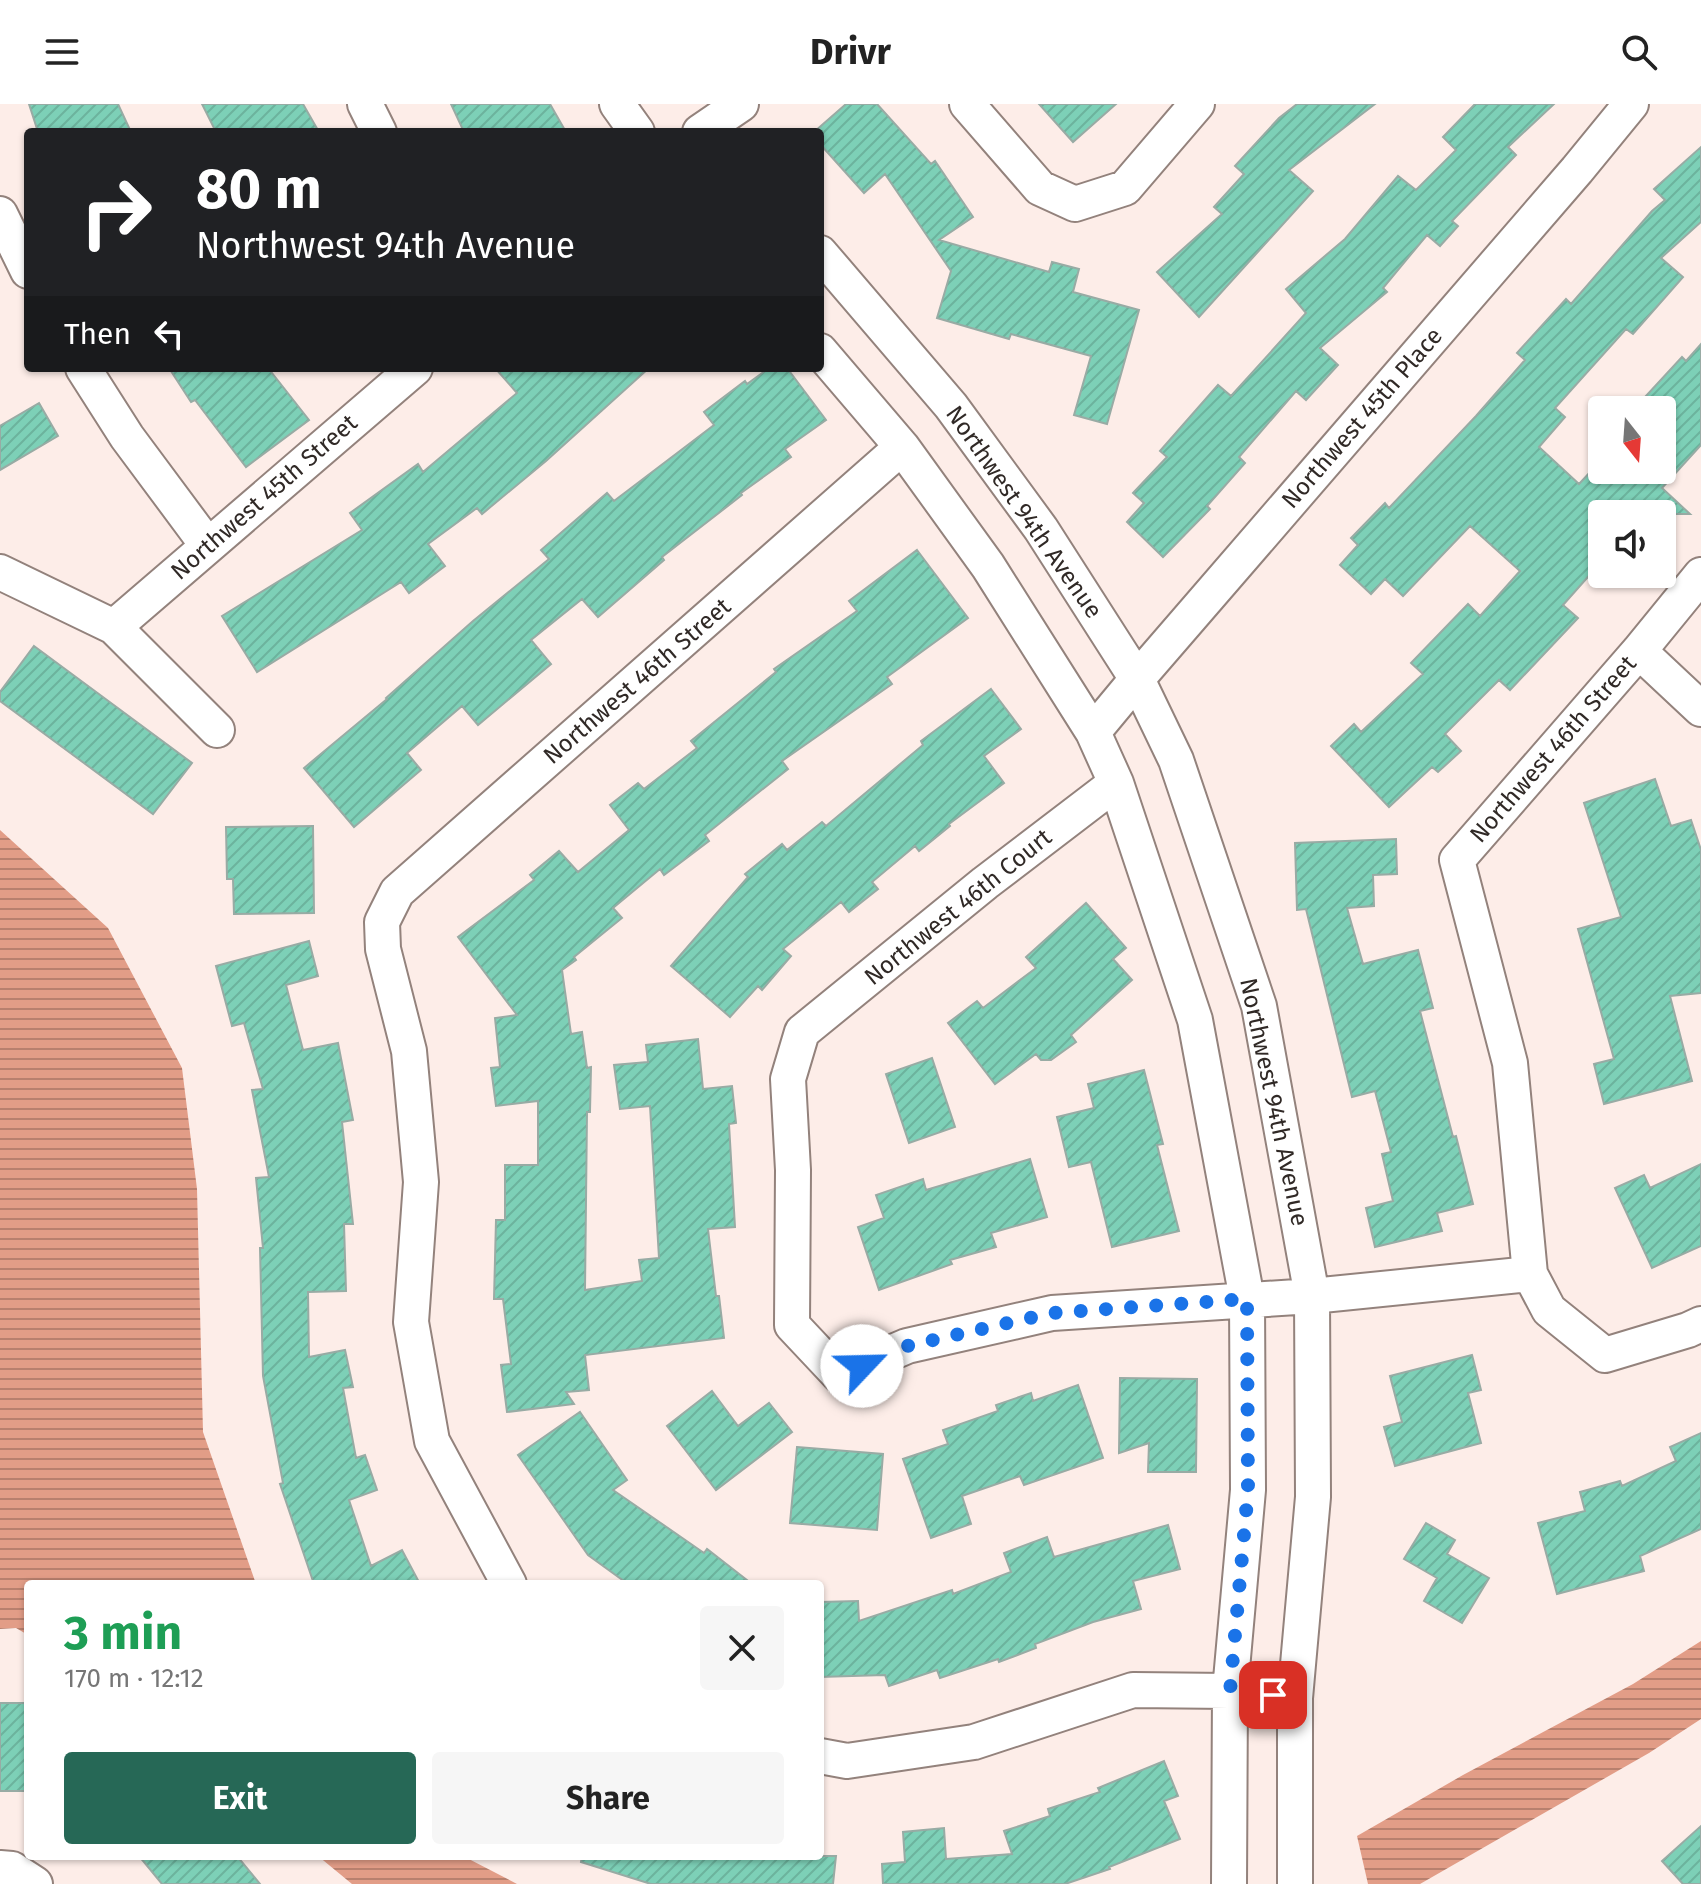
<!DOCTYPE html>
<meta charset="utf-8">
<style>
:root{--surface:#fff;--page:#f6f6f6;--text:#222;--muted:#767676;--accent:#266856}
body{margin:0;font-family:"Fira Sans",sans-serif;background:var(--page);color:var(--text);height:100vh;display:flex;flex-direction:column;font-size:30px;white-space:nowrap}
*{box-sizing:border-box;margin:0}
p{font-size:26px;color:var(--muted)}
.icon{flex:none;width:44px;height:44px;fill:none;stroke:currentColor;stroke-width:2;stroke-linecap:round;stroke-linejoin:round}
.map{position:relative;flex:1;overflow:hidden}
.details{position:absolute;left:24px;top:1476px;width:800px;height:280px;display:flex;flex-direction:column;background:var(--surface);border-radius:8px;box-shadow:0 2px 6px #0004}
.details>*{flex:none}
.hud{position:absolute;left:24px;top:24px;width:800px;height:244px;border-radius:8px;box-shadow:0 2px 6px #0004;background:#202124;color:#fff;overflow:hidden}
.needle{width:52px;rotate:163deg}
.tools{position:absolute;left:1588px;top:292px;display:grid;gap:16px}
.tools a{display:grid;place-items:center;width:88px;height:88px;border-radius:8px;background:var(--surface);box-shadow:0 2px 6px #0004;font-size:40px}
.pin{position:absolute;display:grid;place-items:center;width:68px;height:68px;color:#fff;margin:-34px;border-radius:16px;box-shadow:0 4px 12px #0006}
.me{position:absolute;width:88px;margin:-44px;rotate:66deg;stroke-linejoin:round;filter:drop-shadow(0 0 6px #0008)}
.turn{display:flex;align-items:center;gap:28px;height:168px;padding:0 40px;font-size:36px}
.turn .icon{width:104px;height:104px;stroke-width:2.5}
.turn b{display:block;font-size:56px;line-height:68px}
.then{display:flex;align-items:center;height:76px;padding:0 40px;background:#0003;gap:16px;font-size:30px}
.round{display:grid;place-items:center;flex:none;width:84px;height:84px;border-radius:8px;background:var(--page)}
.head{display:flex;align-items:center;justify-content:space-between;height:136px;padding:0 40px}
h1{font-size:48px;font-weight:700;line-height:60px;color:#1e9e55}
.action{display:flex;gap:16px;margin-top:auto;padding:16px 40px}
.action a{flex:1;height:92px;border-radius:8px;background:var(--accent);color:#fff;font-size:32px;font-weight:700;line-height:92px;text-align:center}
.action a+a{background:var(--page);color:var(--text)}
header{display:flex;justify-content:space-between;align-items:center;height:104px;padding:0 40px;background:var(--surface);font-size:36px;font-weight:700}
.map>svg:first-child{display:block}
.water{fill:url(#water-rules)}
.building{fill:url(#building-hatch);stroke:#98aba4;stroke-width:2}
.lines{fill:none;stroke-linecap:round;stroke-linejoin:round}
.minor-casing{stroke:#93827c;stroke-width:38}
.minor{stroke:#fff;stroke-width:34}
.route{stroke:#1a73e8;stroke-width:14;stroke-dasharray:0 25.2}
.labels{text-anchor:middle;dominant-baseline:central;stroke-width:6;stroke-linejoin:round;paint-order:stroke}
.street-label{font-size:24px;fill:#302926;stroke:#fff}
</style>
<header><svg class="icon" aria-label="menu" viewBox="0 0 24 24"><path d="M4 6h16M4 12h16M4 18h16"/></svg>Drivr<svg class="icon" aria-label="search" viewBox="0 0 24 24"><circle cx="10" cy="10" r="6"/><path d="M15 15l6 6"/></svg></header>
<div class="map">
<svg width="1701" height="1780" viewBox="0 0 1701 1780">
<defs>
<pattern id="water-rules" width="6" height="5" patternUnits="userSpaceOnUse" patternTransform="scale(2)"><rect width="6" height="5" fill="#e29d87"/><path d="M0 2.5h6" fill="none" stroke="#b8806e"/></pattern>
<pattern id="building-hatch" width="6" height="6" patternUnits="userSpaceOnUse" patternTransform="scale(2)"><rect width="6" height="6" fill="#7dd0b7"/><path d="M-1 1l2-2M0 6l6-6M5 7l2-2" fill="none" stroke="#6cb39d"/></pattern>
</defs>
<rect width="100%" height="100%" fill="#fdede8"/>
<path class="water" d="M0 726 108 824 182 964 197 1085 203 1328 256 1480H28V1531L16 1524 0 1525Z
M1701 1537V1615L1649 1649 1420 1780H1368L1357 1732 1463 1671 1633 1580Z
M318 1752H463L517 1780H352Z"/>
<path class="building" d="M29 0H118L131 28H38Z
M202 0H303L319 28H216Z
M451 0H550L566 28H464Z
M846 0H877L931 60 935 57 973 113 939 136 1049 168 1052 158 1079 165 1073 188 1139 206 1107 320 1074 311 1091 252 1011 230 1009 235 937 214 951 167 885 70 864 89 820 40V28H814Z
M1039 0H1116L1073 38Z
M1297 0H1375L1289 66 1313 87 1199 213 1157 168 1222 110 1214 103 1244 70 1235 62 1279 14Z
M1475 0H1554L1508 43 1516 51 1452 117 1458 122 1440 142 1427 131 1383 184 1387 188 1320 244 1338 261 1306 296 1296 287 1239 353 1245 359 1207 402 1210 405 1163 453 1127 418 1144 399 1133 389 1167 353 1160 347 1218 281 1231 292 1306 209 1286 185 1345 135 1398 72 1416 86 1456 46 1443 33Z
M1701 43V118L1661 154 1683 173 1633 230 1626 225 1555 304 1565 313 1539 343 1579 380 1592 366H1662V306H1633L1682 253 1686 257 1701 240V341L1662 384 1690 410H1602V457L1563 501 1578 514 1510 586 1499 576 1445 630 1461 647 1438 668 1432 663 1389 703 1331 642 1354 620 1361 628 1423 570 1411 559 1468 500 1480 512 1520 467 1470 422 1403 492 1385 475 1371 490 1340 461 1358 441 1351 434 1385 399 1389 404 1476 312 1525 256 1517 249 1566 195 1571 200 1652 107 1665 96 1654 85Z
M169 264H268L309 316 246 363 195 296 191 298Z
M495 264H649L546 357 482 410 477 404 428 440 445 462 409 489 401 478 257 568 222 512 362 426 350 409 418 360 423 368 517 289Z
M769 264H787L826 316 785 345 791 353 741 389 742 391 662 453 664 456 598 513 582 495 531 536 551 560 478 621 462 602 407 649 421 666 354 723 304 664 387 595 386 594 473 517 549 455 541 446 607 389 614 397 714 321 704 308 745 277 747 280Z
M39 299 58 332 0 366V322Z
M917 446 968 514 887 573 892 580 782 657 788 665 705 731 709 737 664 771 660 765 613 804 622 814 574 853 576 856 562 866 571 930 582 928 587 964 591 963 590 1008H587L585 1186 642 1177 639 1156 659 1154 650 1002 620 1005 614 961 648 958 646 941 698 935 703 985 732 982 736 1019 729 1020 735 1123 708 1125 716 1192H719L724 1234 585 1251 589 1286 566 1288 574 1300 507 1308 501 1261 511 1260 503 1195H494L496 1116H505V1061H538V997L496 1002 491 964 500 963 495 914 517 911 458 833 534 776 530 771 559 747 578 768 629 726 610 701 638 679 644 685 697 644 691 637 776 568 774 565 857 507 849 497Z
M34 542 192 659 153 710 0 597V588Z
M991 585 1021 625 984 652 1004 679 949 720 950 722 919 747 915 742 872 778 878 785 849 808 841 798 783 845 791 852 762 886 758 882 730 913 671 862 748 773 745 770 782 740 787 746 822 718 826 722 923 641 921 637Z
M1655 675 1671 722 1691 716 1701 746V889L1670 892 1692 977 1604 1000 1594 960 1614 955 1578 825 1621 813 1584 699Z
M313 722 314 809 234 810 233 775H227L226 723Z
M1396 735 1397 770 1373 771 1374 802 1347 804 1363 860 1418 846 1433 904 1420 907 1453 1033 1456 1032 1473 1100 1437 1109 1442 1127 1375 1143 1366 1104 1393 1097 1382 1050 1391 1048 1375 987 1352 993 1306 805 1297 806 1295 739Z
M1086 799 1126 844 1113 855 1132 876 1071 931 1076 938 1051 956H1041L1036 950 995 980 948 919 977 897 983 904 1036 864 1026 853Z
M309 837 318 872 286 881 303 946 338 939 353 1016 342 1018 353 1120H344L346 1187 308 1188 309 1253 345 1246 353 1283 343 1284 356 1354 365 1351 377 1386 349 1396 371 1462 402 1446 420 1480H314L280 1380 283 1379 263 1272 260 1144H263L256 1074 269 1073 252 986 263 985 244 919 232 922 216 862Z
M932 954 955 1023 909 1039 886 970Z
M1144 966 1163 1040 1157 1041 1179 1127 1112 1143 1091 1058 1069 1063 1057 1013 1094 1004 1088 980Z
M1030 1055 1047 1113 991 1129 996 1143 950 1156 952 1160 879 1186 858 1123 884 1114 876 1091 923 1075 926 1086Z
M1701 1060V1142L1652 1164 1615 1084 1644 1071 1650 1084Z
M1472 1251 1481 1286 1468 1289 1481 1339 1395 1362 1384 1323 1402 1318 1390 1272Z
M1120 1274 1197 1275 1196 1368H1148L1149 1339 1119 1349Z
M1078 1281 1103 1354 1024 1381 1020 1372 962 1392 971 1420 931 1434 903 1355 948 1340 943 1326 998 1307 996 1301 1031 1289 1033 1297Z
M712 1287 738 1322 769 1299 792 1328 716 1386 667 1322Z
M580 1308 627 1376 613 1386 704 1449 707 1445 752 1480H628L588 1451 518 1351Z
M1701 1329V1425L1640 1452 1644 1467 1557 1490 1538 1419 1585 1407 1580 1388 1620 1377 1622 1382 1676 1357 1670 1343Z
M797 1343 883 1350 877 1426 790 1419Z
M1426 1419 1455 1436 1447 1450 1489 1474 1462 1519 1424 1497 1437 1474 1404 1455Z
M1168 1421 1180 1465 1133 1477 1141 1505 1093 1518 1035 1540 1036 1544 999 1558 998 1555 940 1574 937 1566 889 1582 885 1571 820 1573V1498L858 1497 859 1517 952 1486 953 1490 1011 1468 1004 1449 1047 1433 1054 1453Z
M0 1599H28V1687H0Z
M1164 1657 1178 1692 1164 1697 1180 1735 1109 1763 1110 1765 1065 1780H883L882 1760 905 1758 903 1728 944 1724 946 1755 1012 1750 1004 1727 1050 1712 1048 1705 1100 1688 1098 1684Z
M1701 1722V1780H1683L1662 1757Z
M139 1752H237L260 1780H162Z
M582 1752H836L833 1780H651L581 1758Z"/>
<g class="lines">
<defs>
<path id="minor" d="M365 0 379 28
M617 0 637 28
M967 0 1040 84 1075 100 1125 84 1197 0
M700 28 741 0
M0 110 28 167
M820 149 951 302 1041 425 1137 575 1176 656 1259 902 1312 1192 1313 1393 1295 1594V1780
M820 247 902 343 988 462 1093 628 1116 679 1195 916 1247 1195 1248 1386 1230 1587 1229 1780
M83 264 127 333 208 442
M0 468 114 523 217 626
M1701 471 1639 547 1457 756 1510 959 1530 1170 1549 1206 1605 1251 1688 1226 1701 1220
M114 523 415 264
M1639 547 1701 605
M1093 628 1137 575 1577 66 1631 0
M1116 679 985 779 802 928 788 975 793 1066 792 1221 839 1271 907 1242 1052 1209 1312 1192 1530 1170
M509 1480 432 1337 411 1218 421 1078 409 947 383 845 382 818 397 788 902 343
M820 1652 847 1657 974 1638 1133 1586 1230 1587 1295 1594
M0 1764 12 1765 35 1780"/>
</defs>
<use href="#minor" class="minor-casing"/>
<use href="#minor" class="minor"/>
</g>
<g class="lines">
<path class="route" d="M862 1262 907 1242 1052 1209 1247 1195 1248 1386 1230 1587 1273 1591"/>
</g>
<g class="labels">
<g class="street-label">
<text transform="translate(1362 314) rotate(-49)">Northwest 45th Place</text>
<text transform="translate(264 393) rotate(-41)">Northwest 45th Street</text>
<text transform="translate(1024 408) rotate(55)">Northwest 94th Avenue</text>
<text transform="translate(637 577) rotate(-41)">Northwest 46th Street</text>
<text transform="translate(1553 645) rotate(-49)">Northwest 46th Street</text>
<text transform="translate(958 803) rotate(-39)">Northwest 46th Court</text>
<text transform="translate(1274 998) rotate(78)">Northwest 94th Avenue</text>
</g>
</g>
</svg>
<div class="tools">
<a><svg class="needle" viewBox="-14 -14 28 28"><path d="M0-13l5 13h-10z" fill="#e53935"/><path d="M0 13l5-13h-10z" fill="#767676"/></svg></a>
<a><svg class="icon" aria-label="sound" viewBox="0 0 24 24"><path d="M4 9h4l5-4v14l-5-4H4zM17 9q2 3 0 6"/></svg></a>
</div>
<div class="pin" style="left:1273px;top:1591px;background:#d93025"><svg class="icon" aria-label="arrive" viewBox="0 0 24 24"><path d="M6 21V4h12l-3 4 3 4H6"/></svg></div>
<svg class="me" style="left:862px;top:1262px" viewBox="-20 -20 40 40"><circle r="19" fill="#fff"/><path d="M0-13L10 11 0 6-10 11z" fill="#1a73e8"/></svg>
<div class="hud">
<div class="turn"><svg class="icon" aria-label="right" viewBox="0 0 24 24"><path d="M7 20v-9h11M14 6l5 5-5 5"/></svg><div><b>80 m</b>Northwest 94th Avenue</div></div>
<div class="then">Then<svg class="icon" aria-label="left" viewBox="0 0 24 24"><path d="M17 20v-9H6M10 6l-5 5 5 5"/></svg></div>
</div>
<section class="details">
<div class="head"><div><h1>3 min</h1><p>170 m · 12:12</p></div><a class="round"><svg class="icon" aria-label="close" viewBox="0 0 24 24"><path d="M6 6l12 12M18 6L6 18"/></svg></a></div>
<div class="action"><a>Exit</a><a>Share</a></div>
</section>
</div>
